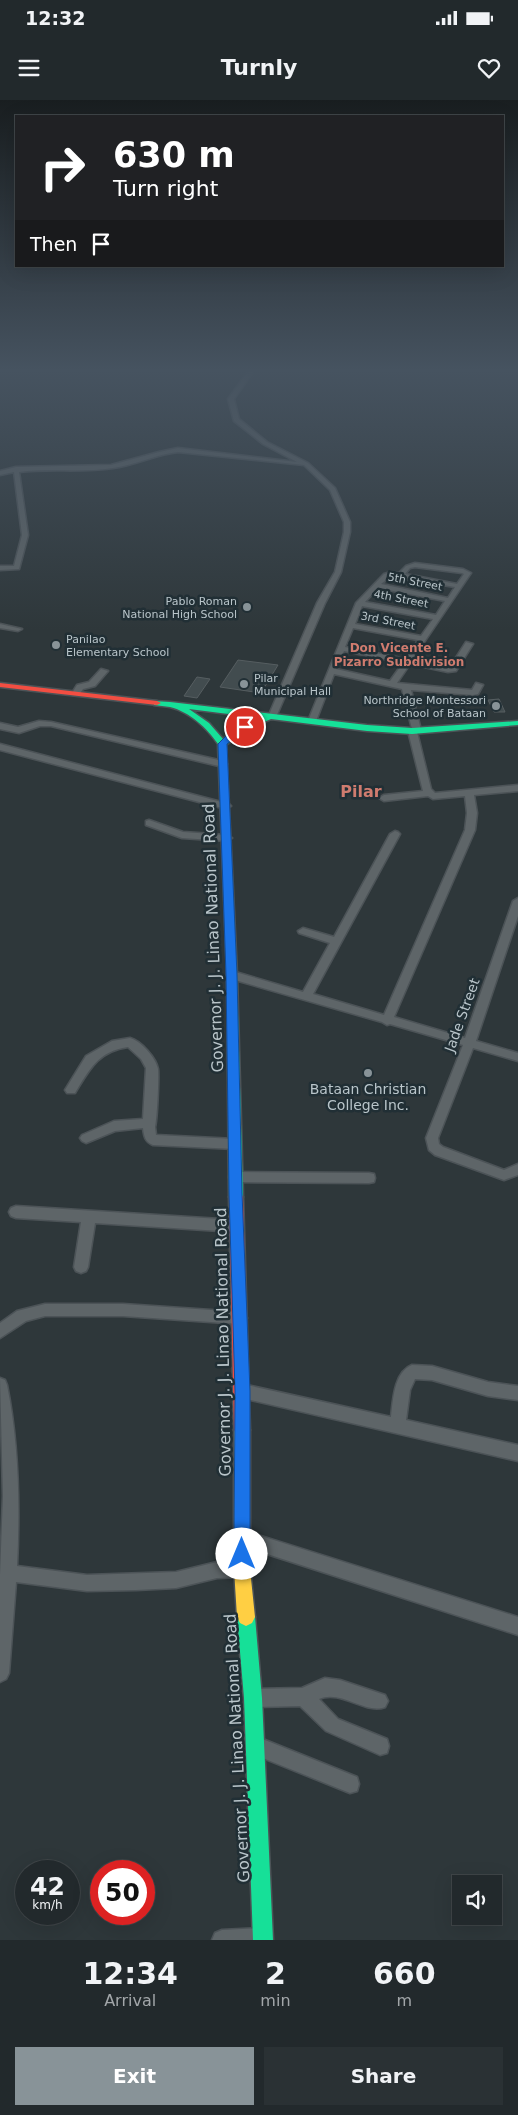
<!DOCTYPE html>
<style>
:root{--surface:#22292c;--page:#2a3134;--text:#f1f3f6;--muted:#a2a6a9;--line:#3f4548;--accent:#889398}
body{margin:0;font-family:"DejaVu Sans",sans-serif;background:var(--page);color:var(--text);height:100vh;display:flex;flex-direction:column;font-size:19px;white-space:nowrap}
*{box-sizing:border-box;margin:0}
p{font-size:16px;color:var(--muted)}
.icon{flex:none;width:28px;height:28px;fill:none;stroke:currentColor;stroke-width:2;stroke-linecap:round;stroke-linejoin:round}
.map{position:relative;height:1840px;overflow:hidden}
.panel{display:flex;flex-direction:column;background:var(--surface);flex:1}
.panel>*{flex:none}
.hud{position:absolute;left:15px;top:15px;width:489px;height:152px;border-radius:0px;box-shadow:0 5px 20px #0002,0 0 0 1px var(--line);background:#202124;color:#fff;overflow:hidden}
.buttons{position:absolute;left:452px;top:1775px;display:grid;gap:10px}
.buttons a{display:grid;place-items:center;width:50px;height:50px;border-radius:0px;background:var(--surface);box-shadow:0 5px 20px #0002,0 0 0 1px var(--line);font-size:25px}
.speed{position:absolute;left:15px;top:1760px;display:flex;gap:10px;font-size:25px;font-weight:700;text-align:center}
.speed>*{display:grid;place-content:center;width:65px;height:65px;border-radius:50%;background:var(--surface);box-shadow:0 5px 20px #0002,0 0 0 1px var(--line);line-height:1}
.speed small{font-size:12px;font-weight:400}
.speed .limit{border:8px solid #d22;background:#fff;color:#111}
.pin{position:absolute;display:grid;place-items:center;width:42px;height:42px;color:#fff;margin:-21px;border:2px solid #fff;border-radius:50%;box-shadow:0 1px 5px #0007}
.me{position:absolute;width:55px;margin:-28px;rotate:0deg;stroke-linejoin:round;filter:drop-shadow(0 0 4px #0008)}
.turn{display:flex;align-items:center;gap:18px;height:105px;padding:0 15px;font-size:22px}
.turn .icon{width:65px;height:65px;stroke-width:2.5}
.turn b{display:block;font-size:35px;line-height:42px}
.then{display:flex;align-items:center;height:48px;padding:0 15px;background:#0003;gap:10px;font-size:19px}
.eta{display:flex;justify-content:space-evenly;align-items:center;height:85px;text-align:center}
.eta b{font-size:30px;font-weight:800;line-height:35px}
.action{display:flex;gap:10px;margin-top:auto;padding:10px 15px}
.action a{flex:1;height:58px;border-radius:0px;background:var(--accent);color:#fff;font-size:20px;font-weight:800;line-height:58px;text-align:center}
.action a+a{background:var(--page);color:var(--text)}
.status{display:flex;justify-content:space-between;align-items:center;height:35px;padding:0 25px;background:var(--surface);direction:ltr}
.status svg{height:14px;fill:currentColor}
header{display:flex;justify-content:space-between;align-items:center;height:65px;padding:0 15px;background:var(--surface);font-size:22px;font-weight:800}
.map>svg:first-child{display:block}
.green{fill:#2b403d}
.building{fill:#424c4f;stroke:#565e61}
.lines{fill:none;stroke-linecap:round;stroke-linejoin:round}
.street-casing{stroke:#4c5357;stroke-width:3}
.fast-casing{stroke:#4c5357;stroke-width:3}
.slow-casing{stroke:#4c5357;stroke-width:3}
.jam-casing{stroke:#4c5357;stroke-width:3}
.street{fill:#5e6568;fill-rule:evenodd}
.fast{fill:#16e098;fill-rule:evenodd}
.slow{fill:#ffcf43;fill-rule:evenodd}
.jam{fill:#f24e42;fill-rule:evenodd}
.route{fill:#1a73e8;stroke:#114b97}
.poi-dot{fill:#889398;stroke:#212f35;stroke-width:2}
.labels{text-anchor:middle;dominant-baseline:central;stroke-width:5;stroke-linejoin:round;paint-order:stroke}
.far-street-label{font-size:11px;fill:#b9c5ca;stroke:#212f35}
.far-poi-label{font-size:11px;fill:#b9c5ca;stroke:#212f35;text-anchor:end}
.far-neighbourhood-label{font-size:12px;font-weight:bold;fill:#cf7c6f;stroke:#212f35}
.street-label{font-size:14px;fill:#b9c5ca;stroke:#212f35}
.poi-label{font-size:14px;fill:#b9c5ca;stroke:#212f35}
.far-district-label{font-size:16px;font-weight:bold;fill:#cf7c6f;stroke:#212f35}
.near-street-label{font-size:16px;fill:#b9c5ca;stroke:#212f35}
</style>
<div class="status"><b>12:32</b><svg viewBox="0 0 49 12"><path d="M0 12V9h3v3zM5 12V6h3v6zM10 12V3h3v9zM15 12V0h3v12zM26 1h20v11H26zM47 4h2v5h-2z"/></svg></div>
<header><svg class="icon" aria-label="menu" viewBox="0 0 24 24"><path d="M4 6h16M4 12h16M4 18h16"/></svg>Turnly<svg class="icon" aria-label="heart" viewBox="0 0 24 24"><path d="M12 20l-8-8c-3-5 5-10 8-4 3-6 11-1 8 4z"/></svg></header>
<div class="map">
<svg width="518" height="1840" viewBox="0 0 518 1840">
<rect width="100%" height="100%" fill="#2e373a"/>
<path class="green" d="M204 612 259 619 234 628 223 640 200 615Z"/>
<path class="building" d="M238 560 278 565 261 593 220 587Z
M197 577 210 579 197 598 184 596Z
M499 599 505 612H494L488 600Z"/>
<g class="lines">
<defs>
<path id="street" d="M248 272H253L234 299 239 319 267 342 308 363 335 388 350 422V432L341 472 325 503 276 617 272 619 268 617 317 503 335 472 344 432V422L330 390 304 365 178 352C156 354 136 365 113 368 82 373 51 368 19 372L28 435 19 469 0 470V466H14L22 435 14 372 0 375V371L16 367 111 365 159 352 178 348 297 362 263 344 234 321 228 299Z
M415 463 463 469 471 473 412 560 450 567 466 542 473 544 456 571 448 572 410 564 397 583 472 590 476 583 483 585 478 594 473 595 411 590 421 630 417 632 431 689 435 693 518 685V691L474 695 477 713 475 730 394 917 465 938 513 801 518 798V816L476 941 518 953V961L473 948 438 1038 439 1044 443 1047 504 1070 518 1064V1075L504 1080 435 1055 429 1050 426 1038 463 945 390 924 387 925 382 922 228 878 227 875 232 871 303 892 330 843 299 833 298 831 303 828 334 837 390 734 395 731 398 732 400 734 313 894 384 915 465 730 467 713 465 696 433 699 428 696 384 701 379 698 384 695 423 691 408 631 412 629 402 589 334 574 316 621 312 623 308 621 356 503 384 474 391 472 399 473 406 466ZM415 467 462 473 464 474 457 484 405 474 410 468ZM391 476 400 478 455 487 448 498 381 484ZM378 488 445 501 436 515 365 502ZM362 506 433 519 421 536 355 524ZM353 528 418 540 406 559 345 547ZM344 551 403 563 390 581 336 569Z
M0 524 22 529 18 531 0 528Z
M101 569 108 571 95 586 83 589 79 595H73L72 593 77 585 89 582Z
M39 621 51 622 223 661 227 664 223 667 51 626H40L19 633 0 629V623L18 627Z
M0 644 229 704 231 706 226 709 0 650Z
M149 720 183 732 227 735 232 738 227 741 182 738 146 725V721Z
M130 938C141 941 156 958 158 969 159 976 157 1020 155 1027L156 1035 235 1039 239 1040 241 1044 239 1048 235 1049 153 1045C145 1042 144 1036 143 1028L115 1031 86 1043 82 1041 80 1038 82 1035 114 1021 143 1019 146 968 141 959 128 947C98 951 89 970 75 993H67L65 990 86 956 112 941Z
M235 1072 369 1073 374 1074 375 1078 374 1082 369 1083 235 1082 230 1081 229 1077 230 1073Z
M16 1106 236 1120 241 1122 243 1126 241 1130 236 1132 95 1123 88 1167 86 1171 81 1173 76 1171 74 1167 81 1122 16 1118 11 1116 9 1112 11 1108Z
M45 1204H123L240 1212 245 1213 247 1218 245 1223 240 1224 123 1216H45L26 1221 0 1238V1223L17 1211Z
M412 1265 432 1266 488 1282 518 1286V1300L488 1296 432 1280 415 1279 410 1290 406 1320 518 1345V1361L242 1298 237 1296 235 1291 237 1286 242 1284 391 1317C393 1300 394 1272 412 1265Z
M0 1278 5 1280 7 1285C19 1345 20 1405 17 1466L87 1475 176 1472 217 1462 242 1461 248 1463 250 1469 248 1475 242 1477 217 1478 176 1488 136 1490 87 1491 16 1482 9 1573 6 1579 0 1582V1475L3 1396Z
M242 1430 518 1517V1535L242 1446 236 1444 234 1438 236 1432Z
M325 1578 340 1580 385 1595 388 1601 385 1607C366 1615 341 1589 319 1599L338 1619 387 1639 389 1646 387 1653 380 1655 326 1631 300 1606 253 1607 247 1604 244 1598 247 1592 253 1589 302 1588Z
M255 1636 357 1677 359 1684 357 1691 350 1693 248 1652 246 1645 248 1638Z
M263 1828 270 1831 272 1840H212L215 1833 222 1830Z"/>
<path id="fast" d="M154 601 170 602 367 625 412 628 518 621V625L412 634 367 631 271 619 248 629 226 645 237 875 243 1097 241 1101 236 1102 231 1101 229 1097 227 875 218 644C207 628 190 612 170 607 165 606 159 606 154 605ZM189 609 260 618 242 625 223 639 209 623Z
M246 1508 252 1511 255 1517 262 1598 273 1840H253L244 1598 237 1517 240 1511Z"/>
<path id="slow" d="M242 1323 247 1325 250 1330V1469L255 1517 252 1523 246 1526 240 1523 237 1517 234 1469V1330L237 1325Z"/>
<path id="jam" d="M0 583 157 601 161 603 157 605 0 587Z
M236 1092 241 1093 243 1097 250 1330 247 1335 242 1337 237 1335 234 1330 229 1097 231 1093Z"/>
</defs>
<use href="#street" class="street-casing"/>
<use href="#fast" class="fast-casing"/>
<use href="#slow" class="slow-casing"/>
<use href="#jam" class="jam-casing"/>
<use href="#street" class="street"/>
<use href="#fast" class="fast"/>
<use href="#slow" class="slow"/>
<use href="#jam" class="jam"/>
</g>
<linearGradient id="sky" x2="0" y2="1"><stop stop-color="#191e20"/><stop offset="0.51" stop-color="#465360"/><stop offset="1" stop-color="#465360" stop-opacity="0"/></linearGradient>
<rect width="518" height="530" fill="url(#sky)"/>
<path class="route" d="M242 625 250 627 227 644 237 875 242 1093 250 1291V1454L248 1459 242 1462 236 1459 234 1454 235 1291 229 1093 226 875 218 644 229 633Z"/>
<g class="poi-dot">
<circle cx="247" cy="507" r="5"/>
<circle cx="56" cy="545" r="5"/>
<circle cx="244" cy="584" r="5"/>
<circle cx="496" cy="606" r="5"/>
<circle cx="368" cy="973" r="5"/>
</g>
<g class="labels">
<g class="far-street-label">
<text transform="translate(415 482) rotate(11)">5th Street</text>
<text transform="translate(401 499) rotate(11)">4th Street</text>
<text transform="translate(388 521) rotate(11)">3rd Street</text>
</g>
<g class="far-poi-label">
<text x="237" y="501">Pablo Roman<tspan x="237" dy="13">National High School</tspan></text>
<text x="66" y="539" text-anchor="start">Panilao<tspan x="66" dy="13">Elementary School</tspan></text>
<text x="254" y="578" text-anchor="start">Pilar<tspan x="254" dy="13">Municipal Hall</tspan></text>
<text x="486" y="600">Northridge Montessori<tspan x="486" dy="13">School of Bataan</tspan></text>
</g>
<g class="far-neighbourhood-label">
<text x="399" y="548">Don Vicente E.<tspan x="399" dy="14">Pizarro Subdivision</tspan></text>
</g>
<g class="street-label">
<text transform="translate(462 915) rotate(-70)">Jade Street</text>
</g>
<g class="poi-label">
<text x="368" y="989">Bataan Christian<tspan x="368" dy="16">College Inc.</tspan></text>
</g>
<g class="far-district-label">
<text x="361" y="691">Pilar</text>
</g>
<g class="near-street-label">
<text transform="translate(213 838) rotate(-92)">Governor J. J. Linao National Road</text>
<text transform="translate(223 1242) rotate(-91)">Governor J. J. Linao National Road</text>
<text transform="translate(237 1648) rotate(-93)">Governor J. J. Linao National Road</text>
</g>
</g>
</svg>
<div class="buttons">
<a><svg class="icon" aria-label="sound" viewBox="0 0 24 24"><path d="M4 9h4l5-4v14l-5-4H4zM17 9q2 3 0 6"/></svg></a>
</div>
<div class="speed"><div>42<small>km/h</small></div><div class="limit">50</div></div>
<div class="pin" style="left:245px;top:627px;background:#d93025"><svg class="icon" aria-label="arrive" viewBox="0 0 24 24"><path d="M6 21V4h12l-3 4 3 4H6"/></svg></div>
<svg class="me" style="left:242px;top:1454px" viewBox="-20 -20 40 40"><circle r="19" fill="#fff"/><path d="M0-13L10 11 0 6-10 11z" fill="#1a73e8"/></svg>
<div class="hud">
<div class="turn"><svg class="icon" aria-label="right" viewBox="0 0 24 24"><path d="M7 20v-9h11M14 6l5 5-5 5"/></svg><div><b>630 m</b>Turn right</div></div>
<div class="then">Then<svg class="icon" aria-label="arrive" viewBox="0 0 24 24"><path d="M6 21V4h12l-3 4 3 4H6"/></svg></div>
</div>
</div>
<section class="panel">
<div class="eta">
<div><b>12:34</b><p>Arrival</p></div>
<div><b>2</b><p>min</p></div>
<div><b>660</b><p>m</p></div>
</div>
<div class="action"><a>Exit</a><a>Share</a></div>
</section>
